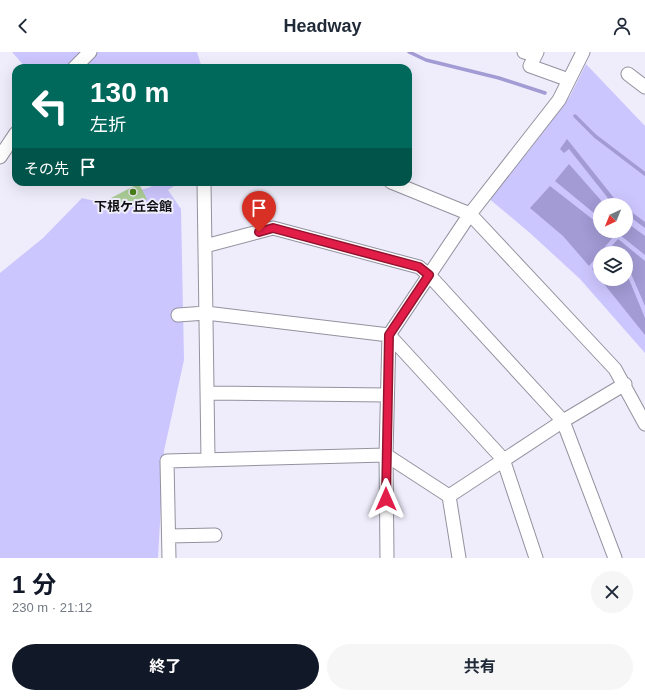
<!DOCTYPE html>
<html lang="ja">
<meta charset="utf-8">
<style>
:root{--surface:#fff;--page:#f6f6f7;--text:#1f2937;--muted:#747a83;--accent:#111827}
body{margin:0;font-family:Arial,"Noto Sans JP",sans-serif;background:var(--page);color:var(--text);height:100vh;display:flex;flex-direction:column;font-size:15px;white-space:nowrap}
*{box-sizing:border-box;margin:0}
p{font-size:13px;color:var(--muted)}
.icon{flex:none;width:22px;height:22px;fill:none;stroke:currentColor;stroke-width:2;stroke-linecap:round;stroke-linejoin:round}
.map{position:relative;height:506px;overflow:hidden}
.drawer{display:flex;flex-direction:column;background:var(--surface);flex:1}
.drawer>*{flex:none}
.guide{position:absolute;left:12px;top:12px;width:400px;height:122px;border-radius:12px;box-shadow:0 4px 16px #0002;background:#00695c;color:#fff;overflow:hidden}
.needle{width:26px;rotate:223deg}
.controls{position:absolute;left:593px;top:146px;display:grid;gap:8px}
.controls a{display:grid;place-items:center;width:40px;height:40px;border-radius:50%;background:var(--surface);box-shadow:0 4px 16px #0002;font-size:20px}
.pin{position:absolute;display:grid;place-items:center;width:34px;height:34px;color:#fff;margin:-41px -17px;border-radius:50% 50% 50% 0;rotate:-45deg;box-shadow:0 0 4px #0007}
.pin .icon{rotate:45deg}
.me{position:absolute;width:44px;margin:-22px;rotate:0deg;stroke-linejoin:round;filter:drop-shadow(0 0 3px #0008)}
.turn{display:flex;align-items:center;gap:14px;height:84px;padding:0 12px;font-size:18px}
.turn .icon{width:52px;height:52px;stroke-width:2.5}
.turn b{display:block;font-size:28px;line-height:34px}
.then{display:flex;align-items:center;height:38px;padding:0 12px;background:#0003;gap:8px;font-size:15px}
.round{display:grid;place-items:center;flex:none;width:42px;height:42px;border-radius:21px;background:var(--page)}
.head{display:flex;align-items:center;justify-content:space-between;height:68px;padding:0 12px}
h1{font-size:24px;font-weight:700;line-height:30px;color:var(--accent)}
.cta{display:flex;gap:8px;margin-top:auto;padding:8px 12px}
.cta a{flex:1;height:46px;border-radius:24px;background:var(--accent);color:#fff;font-size:16px;font-weight:700;line-height:46px;text-align:center}
.cta a+a{background:var(--page);color:var(--text)}
header{display:flex;justify-content:space-between;align-items:center;height:52px;padding:0 12px;background:var(--surface);font-size:18px;font-weight:700}
.map>svg:first-child{display:block}
.green{fill:#ccc6fe;fill-rule:evenodd}
.water{fill:#a29bd4}
.lines{fill:none;stroke-linecap:round;stroke-linejoin:round}
.stream{stroke:#a29bd4;stroke-width:3.5}
.building{fill:#accd97}
.minor-casing{stroke:#93929f;stroke-width:15}
.minor{stroke:#fff;stroke-width:13}
.route-casing{stroke:#92132f;stroke-width:10}
.route{stroke:#e11d48;stroke-width:7}
.poi-dot{fill:#4b821a;stroke:#efedfb;stroke-width:1.5}
.labels{text-anchor:middle;dominant-baseline:central;stroke-width:4;stroke-linejoin:round;paint-order:stroke}
.poi-label{font-size:13px;font-weight:bold;fill:#0f0f13;stroke:#efedfb}
</style>
<header><svg class="icon" aria-label="back" viewBox="0 0 24 24"><path d="M15 5l-7 7 7 7"/></svg>Headway<svg class="icon" aria-label="person" viewBox="0 0 24 24"><circle cx="12" cy="8" r="4"/><path d="M4 21q1-7 8-7t8 7"/></svg></header>
<div class="map">
<svg width="645" height="506" viewBox="0 0 645 506">
<rect width="100%" height="100%" fill="#efedfb"/>
<path class="green" d="M12 0H197L202 16H26Z
M586 12 645 74V301L580 227 530 181 487 145 527 101 570 44ZM600 153H626V179H600ZM600 201H626V227H600Z
M150 130H180L168 138 181 157 184 308 164 399 158 506H0V221L43 186 82 146 99 150 151 135Z"/>
<path class="water" d="M567 87 618 151 621 153H614L611 150 569 97 564 101 560 97Z
M569 112 605 153H600V166L555 129Z
M550 134 600 173V179H608L614 184 589 214 563 184 530 156Z
M626 156 645 170V176L626 162Z
M626 170 645 184V203L615 179H626Z
M618 187 645 209V254L626 210V201H614L609 197Z
M600 208V227H626V220L645 266V283L592 217Z"/>
<g class="lines">
<path class="stream" d="M409 0 426 8 499 26 545 41
M575 64 595 84 645 122"/>
</g>
<path class="building" d="M132 130 139 132 147 147 117 161 111 146 134 134Z"/>
<g class="lines">
<defs>
<path id="minor" d="M524 0 535 3
M537 0 530 14 569 28
M74 16 90 0
M628 22 645 35
M0 105 16 81
M204 130 208 407
M391 130 470 162 615 317 645 372
M205 194 273 176 419 215 429 223 563 369 615 506
M178 263 206 261 389 283 503 407 536 506
M207 341 387 343
M449 444 563 369 625 332
M169 484 215 483
M169 506 167 409 386 403 449 444 459 506
M387 506 386 403 389 283 470 162 559 48 583 0"/>
</defs>
<use href="#minor" class="minor-casing"/>
<use href="#minor" class="minor"/>
</g>
<g class="lines">
<defs>
<path id="route" d="M259 180 273 176 419 215 429 223 389 283 386 447"/>
</defs>
<use href="#route" class="route-casing"/>
<use href="#route" class="route"/>
</g>
<circle class="poi-dot" cx="133" cy="140" r="4"/>
<g class="labels">
<g class="poi-label">
<text x="133" y="154">下根ケ丘会館</text>
</g>
</g>
</svg>
<div class="controls">
<a><svg class="needle" viewBox="-14 -14 28 28"><path d="M0-13l5 13h-10z" fill="#e53935"/><path d="M0 13l5-13h-10z" fill="#747a83"/></svg></a>
<a><svg class="icon" aria-label="layers" viewBox="0 0 24 24"><path d="M12 4l9 5-9 5-9-5zM3 14l9 5 9-5"/></svg></a>
</div>
<div class="pin" style="left:259px;top:180px;background:#d93025"><svg class="icon" aria-label="arrive" viewBox="0 0 24 24"><path d="M6 21V4h12l-3 4 3 4H6"/></svg></div>
<svg class="me" style="left:386px;top:447px" viewBox="-20 -20 40 40"><path d="M0-17L14 15 0 8-14 15z" fill="#e11d48" stroke="#fff" stroke-width="4"/></svg>
<div class="guide">
<div class="turn"><svg class="icon" aria-label="left" viewBox="0 0 24 24"><path d="M17 20v-9H6M10 6l-5 5 5 5"/></svg><div><b>130 m</b>左折</div></div>
<div class="then">その先<svg class="icon" aria-label="arrive" viewBox="0 0 24 24"><path d="M6 21V4h12l-3 4 3 4H6"/></svg></div>
</div>
</div>
<section class="drawer">
<div class="head"><div><h1>1 分</h1><p>230 m · 21:12</p></div><a class="round"><svg class="icon" aria-label="close" viewBox="0 0 24 24"><path d="M6 6l12 12M18 6L6 18"/></svg></a></div>
<div class="cta"><a>終了</a><a>共有</a></div>
</section>
